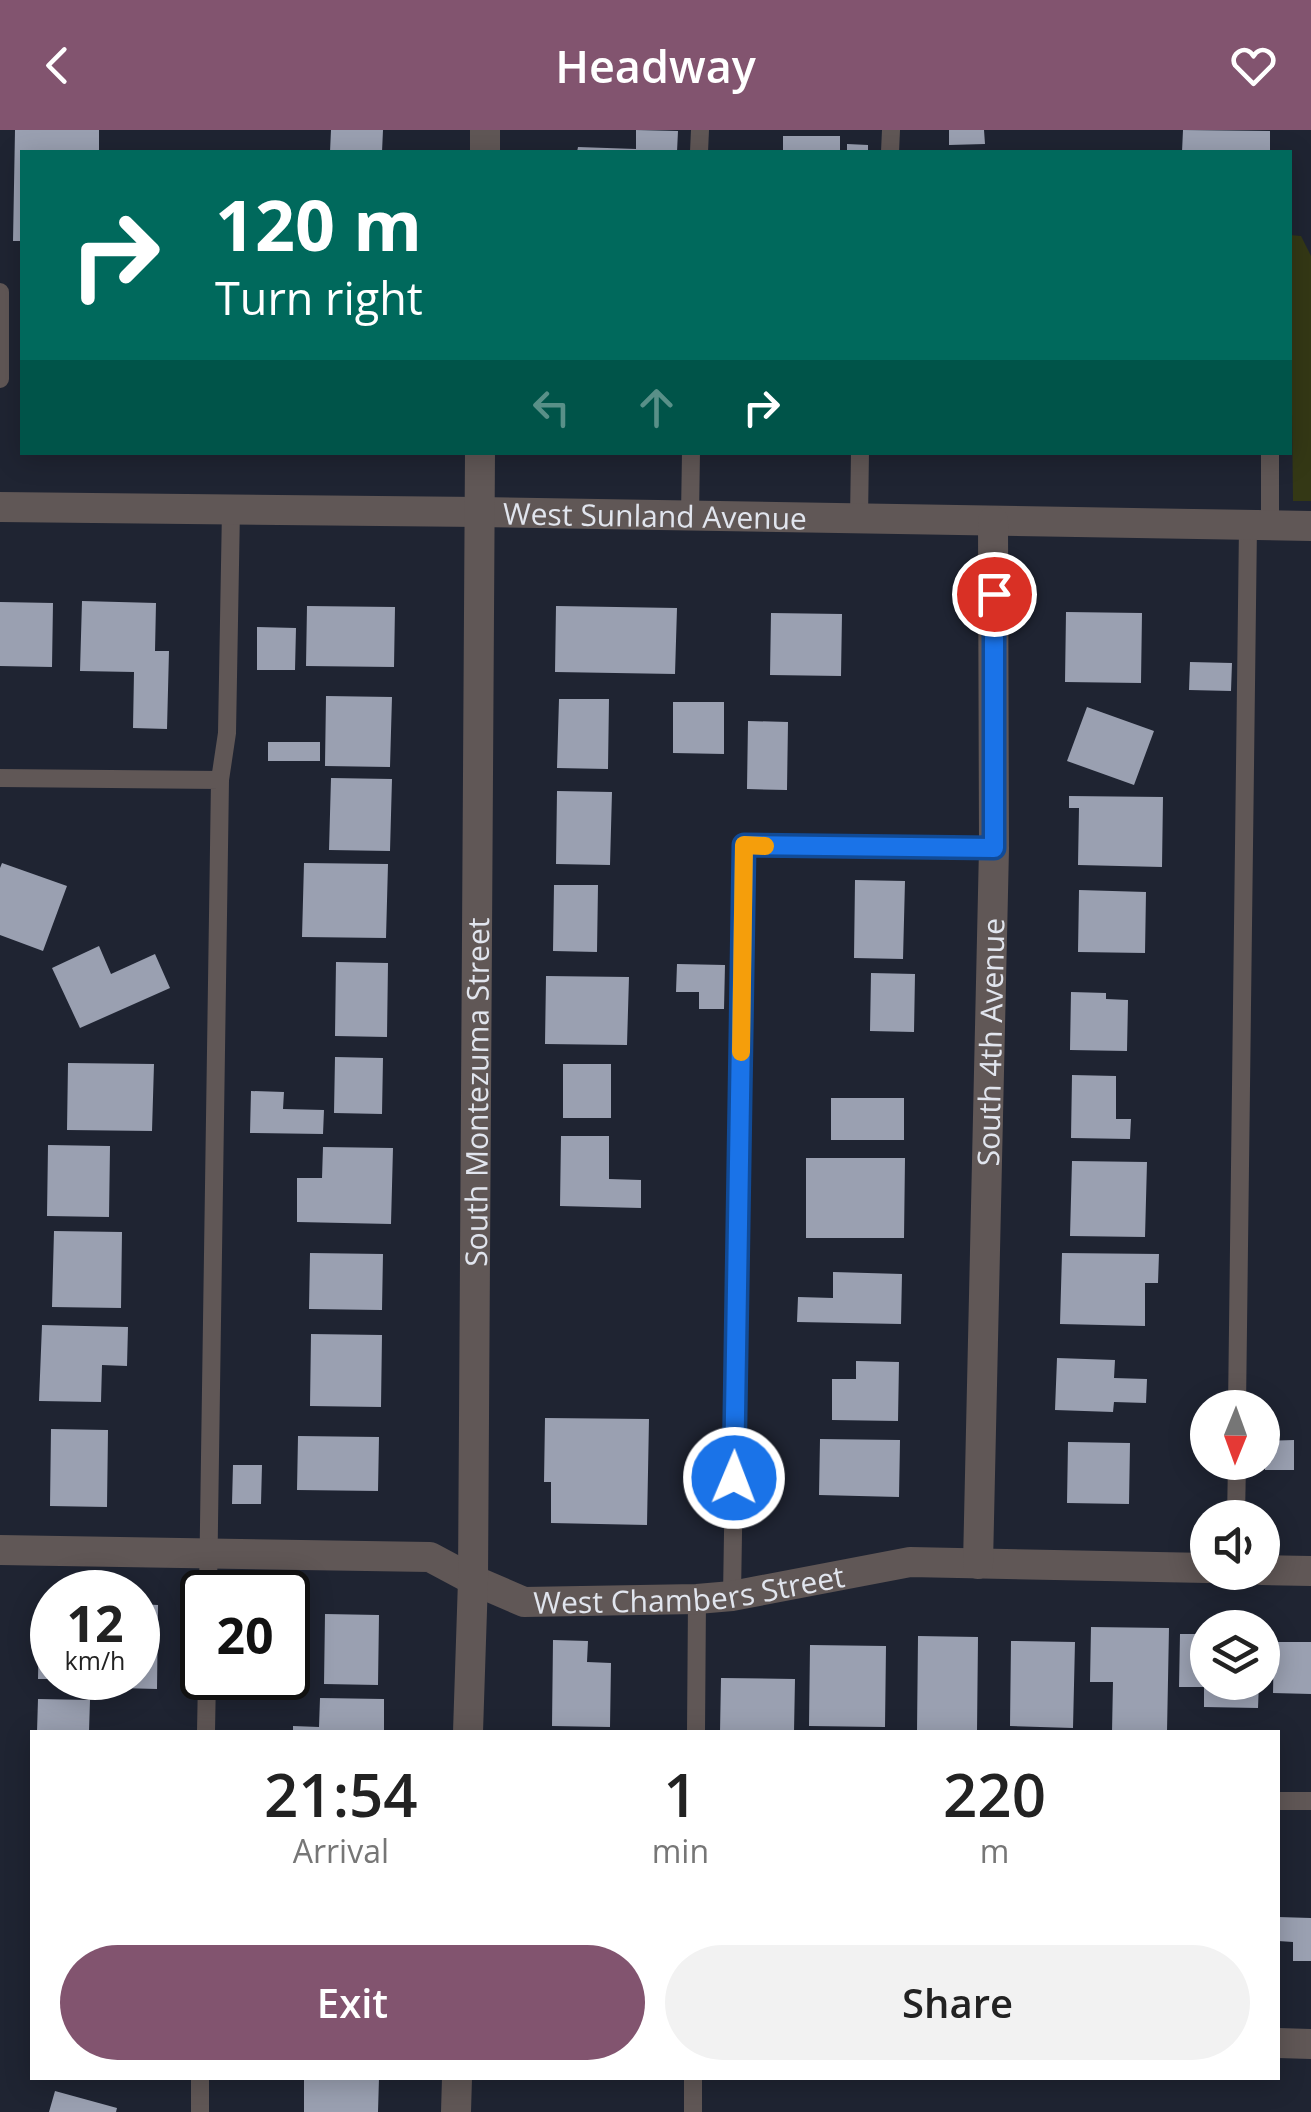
<!DOCTYPE html>
<style>
:root{--surface:#fff;--page:#f2f2f2;--text:#222;--muted:#767676;--accent:#82546f}
body{margin:0;font-family:"Open Sans",sans-serif;background:var(--page);color:var(--text);height:100vh;display:flex;flex-direction:column;font-size:38px;white-space:nowrap}
*{box-sizing:border-box;margin:0}
p{font-size:32px;color:var(--muted)}
.icon{flex:none;width:55px;height:55px;fill:none;stroke:currentColor;stroke-width:2;stroke-linecap:round;stroke-linejoin:round}
.map{position:relative;flex:1;overflow:hidden}
.details{position:absolute;left:30px;top:1600px;width:1250px;height:350px;display:flex;flex-direction:column;background:var(--surface);border-radius:0px;box-shadow:0 5px 25px #0003}
.details>*{flex:none}
.banner{position:absolute;left:20px;top:20px;width:1272px;height:305px;border-radius:0px;box-shadow:0 5px 25px #0003;background:#00695c;color:#fff;overflow:hidden}
.needle{width:65px;rotate:181deg}
.fabs{position:absolute;left:1190px;top:1260px;display:grid;gap:20px}
.fabs a{display:grid;place-items:center;width:90px;height:90px;border-radius:50%;background:var(--surface);box-shadow:0 5px 25px #0003;font-size:50px}
.speed{position:absolute;left:30px;top:1440px;display:flex;gap:20px;font-size:50px;font-weight:700;text-align:center}
.speed>*{display:grid;place-content:center;width:130px;height:130px;border-radius:50%;background:var(--surface);box-shadow:0 5px 25px #0003;line-height:1}
.speed small{font-size:25px;font-weight:400}
.speed .limit{border:5px solid #111;border-radius:15px;background:#fff;color:#111}
.pin{position:absolute;display:grid;place-items:center;width:85px;height:85px;color:#fff;margin:-42px;border:5px solid #fff;border-radius:50%;box-shadow:0 2px 10px #0007}
.me{position:absolute;width:110px;margin:-55px;rotate:1deg;stroke-linejoin:round;filter:drop-shadow(0 0 8px #0008)}
.turn{display:flex;align-items:center;gap:35px;height:210px;padding:0 30px;font-size:45px}
.turn .icon{width:130px;height:130px;stroke-width:2.5}
.turn b{display:block;font-size:70px;line-height:85px}
.lanes{display:flex;align-items:center;height:95px;padding:0 30px;background:#0003;justify-content:center;gap:50px;direction:ltr}
.lanes .off{opacity:.35}
.eta{display:flex;justify-content:space-evenly;align-items:center;height:170px;text-align:center}
.eta b{font-size:60px;font-weight:600;line-height:70px}
.action{display:flex;gap:20px;margin-top:auto;padding:20px 30px}
.action a{flex:1;height:115px;border-radius:60px;background:var(--accent);color:#fff;font-size:40px;font-weight:600;line-height:115px;text-align:center}
.action a+a{background:var(--page);color:var(--text)}
header{display:flex;justify-content:space-between;align-items:center;height:130px;padding:0 30px;background:var(--accent);color:#fff;font-size:45px;font-weight:600}
.map>svg:first-child{display:block}
.green{fill:#343815}
.building{fill:#9aa0b1}
.lines{fill:none;stroke-linecap:round;stroke-linejoin:round}
.lane{stroke:#605756;stroke-width:18}
.street{stroke:#605756;stroke-width:30}
.route-casing{stroke:#114b97;stroke-width:25}
.route{stroke:#1a73e8;stroke-width:18}
.slow{stroke:#f59e0b;stroke-width:18}
.labels{text-anchor:middle;dominant-baseline:central;stroke-width:10;stroke-linejoin:round;paint-order:stroke}
.street-label{font-size:30px;fill:#e1e5ee;stroke:#161b28}
</style>
<header><svg class="icon" aria-label="back" viewBox="0 0 24 24"><path d="M15 5l-7 7 7 7"/></svg>Headway<svg class="icon" aria-label="heart" viewBox="0 0 24 24"><path d="M12 20l-8-8c-3-5 5-10 8-4 3-6 11-1 8 4z"/></svg></header>
<div class="map">
<svg width="1311" height="1982" viewBox="0 0 1311 1982">
<rect width="100%" height="100%" fill="#1f2432"/>
<path class="green" d="M1290 105 1301 106 1311 126V371H1293Z"/>
<path class="building" d="M15 0H99V22H22V111H13Z
M331 0H383L382 22H330Z
M636 0 678 1 677 22H577L578 17 636 19Z
M949 0H984L985 14 949 15Z
M1183 0 1270 1V22H1182Z
M783 6H840V22H783Z
M847 14 868 15V22H847Z
M82 471 156 473 155 521H169L167 599 133 598 134 542 80 541Z
M0 472 53 473 52 537 0 536Z
M307 476 395 477 394 537 306 536Z
M556 476 677 478 675 544 555 542Z
M1066 482 1142 483 1141 553 1065 552Z
M771 483 842 484 841 546 770 545Z
M257 497 296 498 295 540H257Z
M1190 532 1232 533 1231 561 1189 560Z
M326 566 392 567 390 637 325 636Z
M559 569H609L608 639 557 638Z
M673 572H724V624L673 623Z
M1087 577 1154 601 1134 655 1067 631Z
M748 591 788 592 787 660 747 659Z
M268 612H320V631H268Z
M331 648 392 649 390 721 329 720Z
M557 661 612 662 610 735 556 734Z
M1069 666 1163 667 1162 737 1078 735 1079 678H1069Z
M2 733 67 756 43 821 0 805V738Z
M304 733 388 734 386 808 302 807Z
M855 750 905 751 903 829 854 828Z
M554 755H598L597 822 553 821Z
M1079 760 1146 762 1145 823 1078 822Z
M99 816 111 844 155 824 170 858 80 898 52 838Z
M336 832 388 833 387 907 335 906Z
M677 834 725 835 724 879H699V862H676Z
M871 843 915 844 914 902 870 901Z
M546 846 629 847 627 915 545 914Z
M1071 862 1106 863V869L1128 870 1127 921 1070 920Z
M335 927 383 928 382 984 334 983Z
M68 933 154 934 152 1001 67 1000Z
M563 934H611V988H563Z
M1072 945 1116 946V989H1131L1130 1009 1071 1008Z
M251 961 284 962 283 979 324 980 323 1004 250 1003Z
M831 968H904V1010H831Z
M561 1006H609V1049L641 1050V1078L560 1076Z
M48 1015 110 1016 109 1087 47 1086Z
M323 1017 393 1018 391 1094 297 1092V1048H322Z
M806 1028H905L904 1108H806Z
M1072 1031 1147 1032 1145 1107 1070 1106Z
M54 1101 122 1102 121 1178 52 1177Z
M310 1123 383 1124 382 1180 309 1179Z
M1062 1123 1159 1124 1158 1153H1145V1196L1060 1194Z
M833 1142 902 1144 901 1194 797 1192 798 1167 833 1168Z
M42 1195 128 1197 127 1236 102 1235 101 1272 39 1271Z
M311 1204 382 1205 381 1277 310 1276Z
M1057 1228 1115 1230 1114 1248 1147 1249 1146 1273 1114 1272 1113 1282 1055 1280Z
M856 1231 899 1232 898 1291 832 1290V1249H856Z
M545 1288 649 1289 647 1395 551 1393V1352H544Z
M51 1299 108 1300 107 1377 50 1376Z
M298 1306 379 1307 378 1361 297 1360Z
M820 1309 900 1310 899 1367 819 1365Z
M1294 1310V1340H1265L1264 1311Z
M1068 1312 1130 1313 1129 1374 1067 1373Z
M233 1335H262L261 1374H232Z
M138 1474 158 1475 157 1559 119 1558V1548H138Z
M325 1484 379 1485 378 1555 324 1554Z
M1091 1497 1169 1498 1167 1602H1112L1113 1552H1090Z
M39 1498H52V1549H38Z
M1180 1504H1208V1552H1259L1258 1578 1204 1577V1557H1179Z
M918 1506 978 1507 977 1602H917Z
M553 1510 588 1511 587 1532 611 1533 610 1597 552 1596Z
M1011 1511 1075 1512 1073 1598 1010 1596Z
M1274 1512H1311V1564L1273 1563Z
M810 1515 886 1516 885 1597 809 1596Z
M721 1548 795 1549 794 1602H720Z
M320 1568 384 1569V1602H293V1596L319 1597Z
M38 1569 90 1570 89 1602H37Z
M1278 1787 1311 1788V1831H1293V1812L1278 1811Z
M304 1948H379L378 1982H304Z
M55 1961 117 1978 116 1982H49Z"/>
<g class="lines">
<path class="lane" d="M699 22 700 0
M890 22 891 0
M0 162V249
M1270 322V395
M690 386 691 322
M859 389 860 322
M0 648 220 650
M1237 1278 1248 395
M1236 1388 1237 1332
M208 1462 220 650 227 603 231 379
M732 1466 744 715 994 718
M206 1602 207 1548
M696 1602 697 1469
M1278 1671H1311
M200 1982V1948
M693 1982V1948"/>
<g class="street">
<path d="M485 22V0"/>
<path id="s1" d="M0 377 479 382 1311 396"/>
<path id="s2" d="M0 1420 430 1427 473 1450 524 1472 697 1469 732 1466 910 1432 1208 1438"/>
<path id="s3" d="M978 1434 994 718 993 391"/>
<path d="M1262 1440 1311 1441"/>
<path id="s4" d="M468 1602 473 1450 480 322"/>
<path d="M1278 1913 1311 1914"/>
<path d="M456 1982 457 1948"/>
</g>
</g>
<g class="lines">
<defs>
<path id="route" d="M734 1348 744 715 994 718V464"/>
</defs>
<use href="#route" class="route-casing"/>
<use href="#route" class="route"/>
<path class="slow" d="M741 922 744 715 765 716"/>
</g>
<g class="labels">
<g class="street-label">
<text stroke="none"><textPath href="#s1" startOffset="655">West Sunland Avenue</textPath></text>
<text stroke="none"><textPath href="#s3" startOffset="522">South 4th Avenue</textPath></text>
<text stroke="none"><textPath href="#s4" startOffset="640">South Montezuma Street</textPath></text>
<text stroke="none"><textPath href="#s2" startOffset="700">West Chambers Street</textPath></text>
</g>
</g>
</svg>
<div class="fabs">
<a><svg class="needle" viewBox="-14 -14 28 28"><path d="M0-13l5 13h-10z" fill="#e53935"/><path d="M0 13l5-13h-10z" fill="#767676"/></svg></a>
<a><svg class="icon" aria-label="sound" viewBox="0 0 24 24"><path d="M4 9h4l5-4v14l-5-4H4zM17 9q2 3 0 6"/></svg></a>
<a><svg class="icon" aria-label="layers" viewBox="0 0 24 24"><path d="M12 4l9 5-9 5-9-5zM3 14l9 5 9-5"/></svg></a>
</div>
<div class="speed"><div>12<small>km/h</small></div><div class="limit">20</div></div>
<div class="pin" style="left:994px;top:464px;background:#d93025"><svg class="icon" aria-label="arrive" viewBox="0 0 24 24"><path d="M6 21V4h12l-3 4 3 4H6"/></svg></div>
<svg class="me" style="left:734px;top:1348px" viewBox="-20 -20 40 40"><circle r="17" fill="#1a73e8" stroke="#fff" stroke-width="3"/><path d="M0-11L8 9 0 5-8 9z" fill="#fff"/></svg>
<div class="banner">
<div class="turn"><svg class="icon" aria-label="right" viewBox="0 0 24 24"><path d="M7 20v-9h11M14 6l5 5-5 5"/></svg><div><b>120 m</b>Turn right</div></div>
<div class="lanes"><svg class="icon off" aria-label="left" viewBox="0 0 24 24"><path d="M17 20v-9H6M10 6l-5 5 5 5"/></svg><svg class="icon off" aria-label="ahead" viewBox="0 0 24 24"><path d="M12 20V5M6 11l6-6 6 6"/></svg><svg class="icon" aria-label="right" viewBox="0 0 24 24"><path d="M7 20v-9h11M14 6l5 5-5 5"/></svg></div>
</div>
<section class="details">
<div class="eta">
<div><b>21:54</b><p>Arrival</p></div>
<div><b>1</b><p>min</p></div>
<div><b>220</b><p>m</p></div>
</div>
<div class="action"><a>Exit</a><a>Share</a></div>
</section>
</div>
